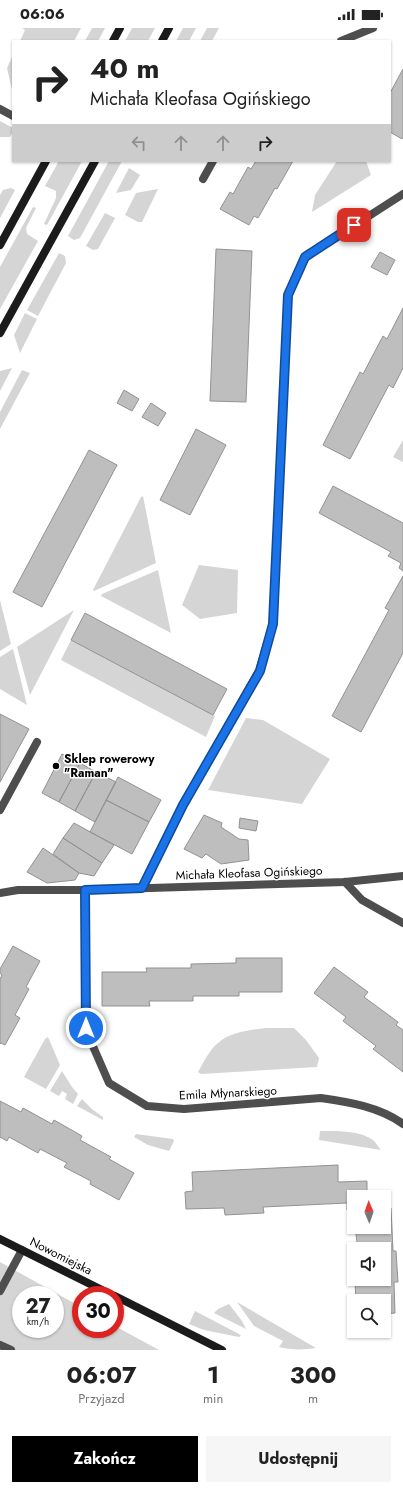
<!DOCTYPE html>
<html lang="pl">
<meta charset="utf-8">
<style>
:root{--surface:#fff;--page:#f6f6f6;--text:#222;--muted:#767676;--accent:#000}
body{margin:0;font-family:Jost,sans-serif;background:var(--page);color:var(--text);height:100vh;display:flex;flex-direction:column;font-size:15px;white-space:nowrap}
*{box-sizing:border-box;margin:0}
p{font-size:13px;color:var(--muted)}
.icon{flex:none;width:22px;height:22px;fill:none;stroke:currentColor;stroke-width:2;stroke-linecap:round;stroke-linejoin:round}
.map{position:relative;height:1322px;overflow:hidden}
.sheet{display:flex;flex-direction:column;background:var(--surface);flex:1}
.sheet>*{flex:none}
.guide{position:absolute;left:12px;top:12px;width:379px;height:122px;border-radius:0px;box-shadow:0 1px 3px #0004;background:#fff;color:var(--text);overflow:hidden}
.needle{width:26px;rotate:358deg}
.controls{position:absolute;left:347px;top:1162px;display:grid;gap:8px}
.controls a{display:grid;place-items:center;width:44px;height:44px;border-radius:0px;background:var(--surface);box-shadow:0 1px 3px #0004;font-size:20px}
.speed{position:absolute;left:12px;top:1258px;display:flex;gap:8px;font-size:20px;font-weight:700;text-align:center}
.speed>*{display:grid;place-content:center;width:52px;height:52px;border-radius:50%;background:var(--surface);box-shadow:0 1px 3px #0004;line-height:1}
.speed small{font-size:10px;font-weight:400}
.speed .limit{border:6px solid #d22;background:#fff;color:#111}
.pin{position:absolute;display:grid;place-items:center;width:34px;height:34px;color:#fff;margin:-17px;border-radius:8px;box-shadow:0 2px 6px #0006}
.me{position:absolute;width:44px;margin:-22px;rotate:0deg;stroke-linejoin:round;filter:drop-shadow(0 0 3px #0008)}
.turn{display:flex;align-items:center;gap:14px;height:84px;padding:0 12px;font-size:18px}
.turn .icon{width:52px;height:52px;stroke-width:2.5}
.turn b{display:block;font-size:28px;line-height:34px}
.lanes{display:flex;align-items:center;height:38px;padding:0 12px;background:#0003;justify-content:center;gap:20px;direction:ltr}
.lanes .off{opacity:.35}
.eta{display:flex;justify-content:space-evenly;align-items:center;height:68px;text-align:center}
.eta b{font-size:24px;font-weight:700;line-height:28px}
.action{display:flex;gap:8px;margin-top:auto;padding:8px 12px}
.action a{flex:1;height:46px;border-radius:0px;background:var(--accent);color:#fff;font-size:16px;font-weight:700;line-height:46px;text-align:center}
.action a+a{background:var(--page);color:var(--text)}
.status{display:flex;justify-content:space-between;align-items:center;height:28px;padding:0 20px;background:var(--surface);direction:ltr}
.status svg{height:11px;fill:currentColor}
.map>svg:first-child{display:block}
.green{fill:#d5d5d5;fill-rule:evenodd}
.building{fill:#bebebe;stroke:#929292}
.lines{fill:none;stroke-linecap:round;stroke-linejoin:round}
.lane{stroke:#4e4e4e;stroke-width:8}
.street{stroke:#4e4e4e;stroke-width:8}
.secondary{stroke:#1b1b1b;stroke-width:8}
.route-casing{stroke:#114b97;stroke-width:10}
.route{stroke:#1a73e8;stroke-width:7}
.poi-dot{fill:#000;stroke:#fff;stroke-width:1.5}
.labels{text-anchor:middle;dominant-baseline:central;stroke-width:3;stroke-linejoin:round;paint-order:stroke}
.poi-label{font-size:12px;font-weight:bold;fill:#000;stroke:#fff;text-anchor:start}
.street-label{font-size:12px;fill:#000;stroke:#fff}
</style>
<div class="status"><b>06:06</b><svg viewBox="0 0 49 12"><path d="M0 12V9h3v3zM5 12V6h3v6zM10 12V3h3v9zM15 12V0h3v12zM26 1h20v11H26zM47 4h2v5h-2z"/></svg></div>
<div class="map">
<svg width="403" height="1322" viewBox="0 0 403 1322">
<rect width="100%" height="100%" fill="#fff"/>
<path class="green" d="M22 0H81L74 13H20L25 2Z
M92 0H105L98 13H85Z
M132 0H155L148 13H125Z
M183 0H196L189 13H176Z
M207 0H219L212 13H200Z
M13 27V66L7 40Z
M0 93 13 100V104L10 109H0Z
M59 133H82L47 197 44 196 56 170V163L45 158Z
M109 133H122L80 210 74 212 68 208Z
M337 133H366L371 147 312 184 315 167Z
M129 140 140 147 131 162 116 165Z
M11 160 15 162 0 190V167L3 162Z
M158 161 142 194H138L125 187 136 165Z
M33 179 36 180 26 200 27 206 38 213 0 281V239Z
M105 185 115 190 98 221 93 222 86 218Z
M59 225 65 228 66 235 38 288 27 282Z
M25 285 37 291 20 325 14 307Z
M12 340 0 363V343Z
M22 342 30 345 0 401V384Z
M403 412V434L393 429Z
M143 468 156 535 94 563 93 562 141 469Z
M199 537 238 542 237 585 200 591 182 577Z
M158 542 171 605 101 568 102 566Z
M0 572 11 616 0 623Z
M74 582 30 667 17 619Z
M71 612 215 688 206 709 61 632Z
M13 621 27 677 0 661V629Z
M246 690 263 692 330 731 302 776 208 762Z
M266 1000H294L306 1012 319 1030 317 1039 201 1046 198 1044C203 1035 210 1021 218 1015 230 1004 251 1002 266 1000Z
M48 1009 60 1037 46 1061 24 1049 45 1011Z
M62 1043 72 1059 78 1066 73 1076 65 1071 67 1066 62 1063 59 1068 50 1063Z
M82 1071 93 1082 103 1089V1092L77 1078Z
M320 1103C336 1103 359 1102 373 1112 376 1114 378 1119 381 1122L319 1112Z
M136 1106 173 1111 174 1113 169 1123 148 1117 134 1109Z
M0 1234 81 1279V1301H115V1298L159 1322H0ZM21 1267H55V1301H21Z
M237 1274 316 1320C305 1322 289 1322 279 1319L283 1313 254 1298Z
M229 1276 242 1293 246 1301 214 1285 218 1281Z
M195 1283 239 1306 241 1308 239 1309 204 1302 189 1296Z"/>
<path class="building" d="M403 41V109L402 111 390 104V65Z
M256 133H293L277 161 275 160 258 190 254 188 249 197 220 181 230 164 233 166 248 139 251 141Z
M216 221 252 223 246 374 210 373Z
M380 224 395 232 387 247 371 239Z
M403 280V340L393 360 389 357 350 431 323 417 360 344 363 346 383 308 387 311Z
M124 362 139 371 132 383 117 375Z
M151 375 166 385 158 398 142 389Z
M196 401 226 417 190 487 160 472Z
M89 422 117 437 42 579 13 564Z
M333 458 403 495V543L399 540 401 535 388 528 391 524 319 485Z
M403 548V625L361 704 332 688 389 582 385 580Z
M85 585 227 661 213 687 71 612Z
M0 686 29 701 0 754Z
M62 726 80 735 59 774 42 765Z
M80 735 96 744 75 783 59 774Z
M96 744 116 754 95 794 75 783Z
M118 749 161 772 149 794 106 772Z
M106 772 149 794 132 826 90 804Z
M204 787 222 795 221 799 239 811 248 812 249 832 221 836 206 826 202 830 184 821Z
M240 790 258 793 256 803 239 800Z
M74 795 114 817 102 835 63 810Z
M63 810 102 835 94 848 79 845 53 826Z
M43 820 79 845 75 852 47 855 27 844Z
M13 918 40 933 26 959 29 961 15 987 20 990 5 1017 1 1015 0 1016V951L2 947 0 945V941Z
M236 930H282V964H239V968H193V973H149L150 978H102V944H147L146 940H191V936L236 935Z
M334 939 368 964 364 969 398 994 396 997 403 1002V1044L373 1021 376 1018 343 993 346 989 314 965Z
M0 1073 21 1084 23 1080 52 1096 54 1092 82 1108 80 1112 111 1129 109 1131 134 1145 119 1172 90 1156 91 1153 64 1139 67 1135 40 1121 38 1125 9 1109 7 1113 0 1109Z
M338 1137V1154L367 1153V1169H354V1182H347V1175L263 1179 264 1185 225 1187 224 1180 186 1181 185 1164 193 1163 192 1144Z
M384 1180H391L393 1223H396L398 1254H394L395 1285 384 1286V1273H356L355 1254H359V1251H384V1221H358L355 1199H384Z"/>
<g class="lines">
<path class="lane" d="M0 782 37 714
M345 854 362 872 403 895
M0 1263 22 1222
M0 1317 11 1322"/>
<path class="street" d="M341 13 373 0
M0 81 13 88
M203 151 213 133
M142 860 183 777 259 643 273 596 288 267 305 229 403 166
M85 862V1000L109 1055 147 1078 184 1081 321 1070C349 1074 380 1079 403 1096
M0 865 18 862H85L345 854 403 848"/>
<path class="secondary" d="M113 13 120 0
M162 13 169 0
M0 217 46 133
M0 305 95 133
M0 1211 112 1267
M115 1268 222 1322"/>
</g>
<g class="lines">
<defs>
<path id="route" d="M86 1000 85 862 142 860 183 777 260 643 273 596 288 267 305 229 354 197"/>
</defs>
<use href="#route" class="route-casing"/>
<use href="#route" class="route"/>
</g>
<circle class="poi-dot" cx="56" cy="738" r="4"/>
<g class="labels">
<g class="poi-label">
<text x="64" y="731">Sklep rowerowy<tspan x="64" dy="14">"Raman"</tspan></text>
</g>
<g class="street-label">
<text transform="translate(249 845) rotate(-2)">Michała Kleofasa Ogińskiego</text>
<text transform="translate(228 1065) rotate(-3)">Emila Młynarskiego</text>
<text transform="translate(61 1228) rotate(27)">Nowomiejska</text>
</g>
</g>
</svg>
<div class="controls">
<a><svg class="needle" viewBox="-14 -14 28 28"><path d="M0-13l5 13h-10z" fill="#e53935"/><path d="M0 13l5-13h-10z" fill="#767676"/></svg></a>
<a><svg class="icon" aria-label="sound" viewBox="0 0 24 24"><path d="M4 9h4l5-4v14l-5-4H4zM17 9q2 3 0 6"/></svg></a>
<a><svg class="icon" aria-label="search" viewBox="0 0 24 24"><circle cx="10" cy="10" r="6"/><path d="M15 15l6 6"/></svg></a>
</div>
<div class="speed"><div>27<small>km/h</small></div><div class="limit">30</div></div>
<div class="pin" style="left:354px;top:197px;background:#d93025"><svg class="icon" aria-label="arrive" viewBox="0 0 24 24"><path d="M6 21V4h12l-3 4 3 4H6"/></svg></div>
<svg class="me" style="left:86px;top:1000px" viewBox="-20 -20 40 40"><circle r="17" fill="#1a73e8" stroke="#fff" stroke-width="3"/><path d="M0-11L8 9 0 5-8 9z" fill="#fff"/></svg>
<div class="guide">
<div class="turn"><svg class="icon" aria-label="right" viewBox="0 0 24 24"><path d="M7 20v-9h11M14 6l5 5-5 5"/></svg><div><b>40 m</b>Michała Kleofasa Ogińskiego</div></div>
<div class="lanes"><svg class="icon off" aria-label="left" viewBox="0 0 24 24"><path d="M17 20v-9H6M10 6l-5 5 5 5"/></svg><svg class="icon off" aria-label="ahead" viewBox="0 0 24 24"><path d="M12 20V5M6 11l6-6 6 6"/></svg><svg class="icon off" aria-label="ahead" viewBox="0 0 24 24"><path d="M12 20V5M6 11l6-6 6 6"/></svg><svg class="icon" aria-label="right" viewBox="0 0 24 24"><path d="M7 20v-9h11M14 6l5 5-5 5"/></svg></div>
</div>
</div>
<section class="sheet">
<div class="eta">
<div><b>06:07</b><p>Przyjazd</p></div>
<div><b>1</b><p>min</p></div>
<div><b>300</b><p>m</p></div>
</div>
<div class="action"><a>Zakończ</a><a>Udostępnij</a></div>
</section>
